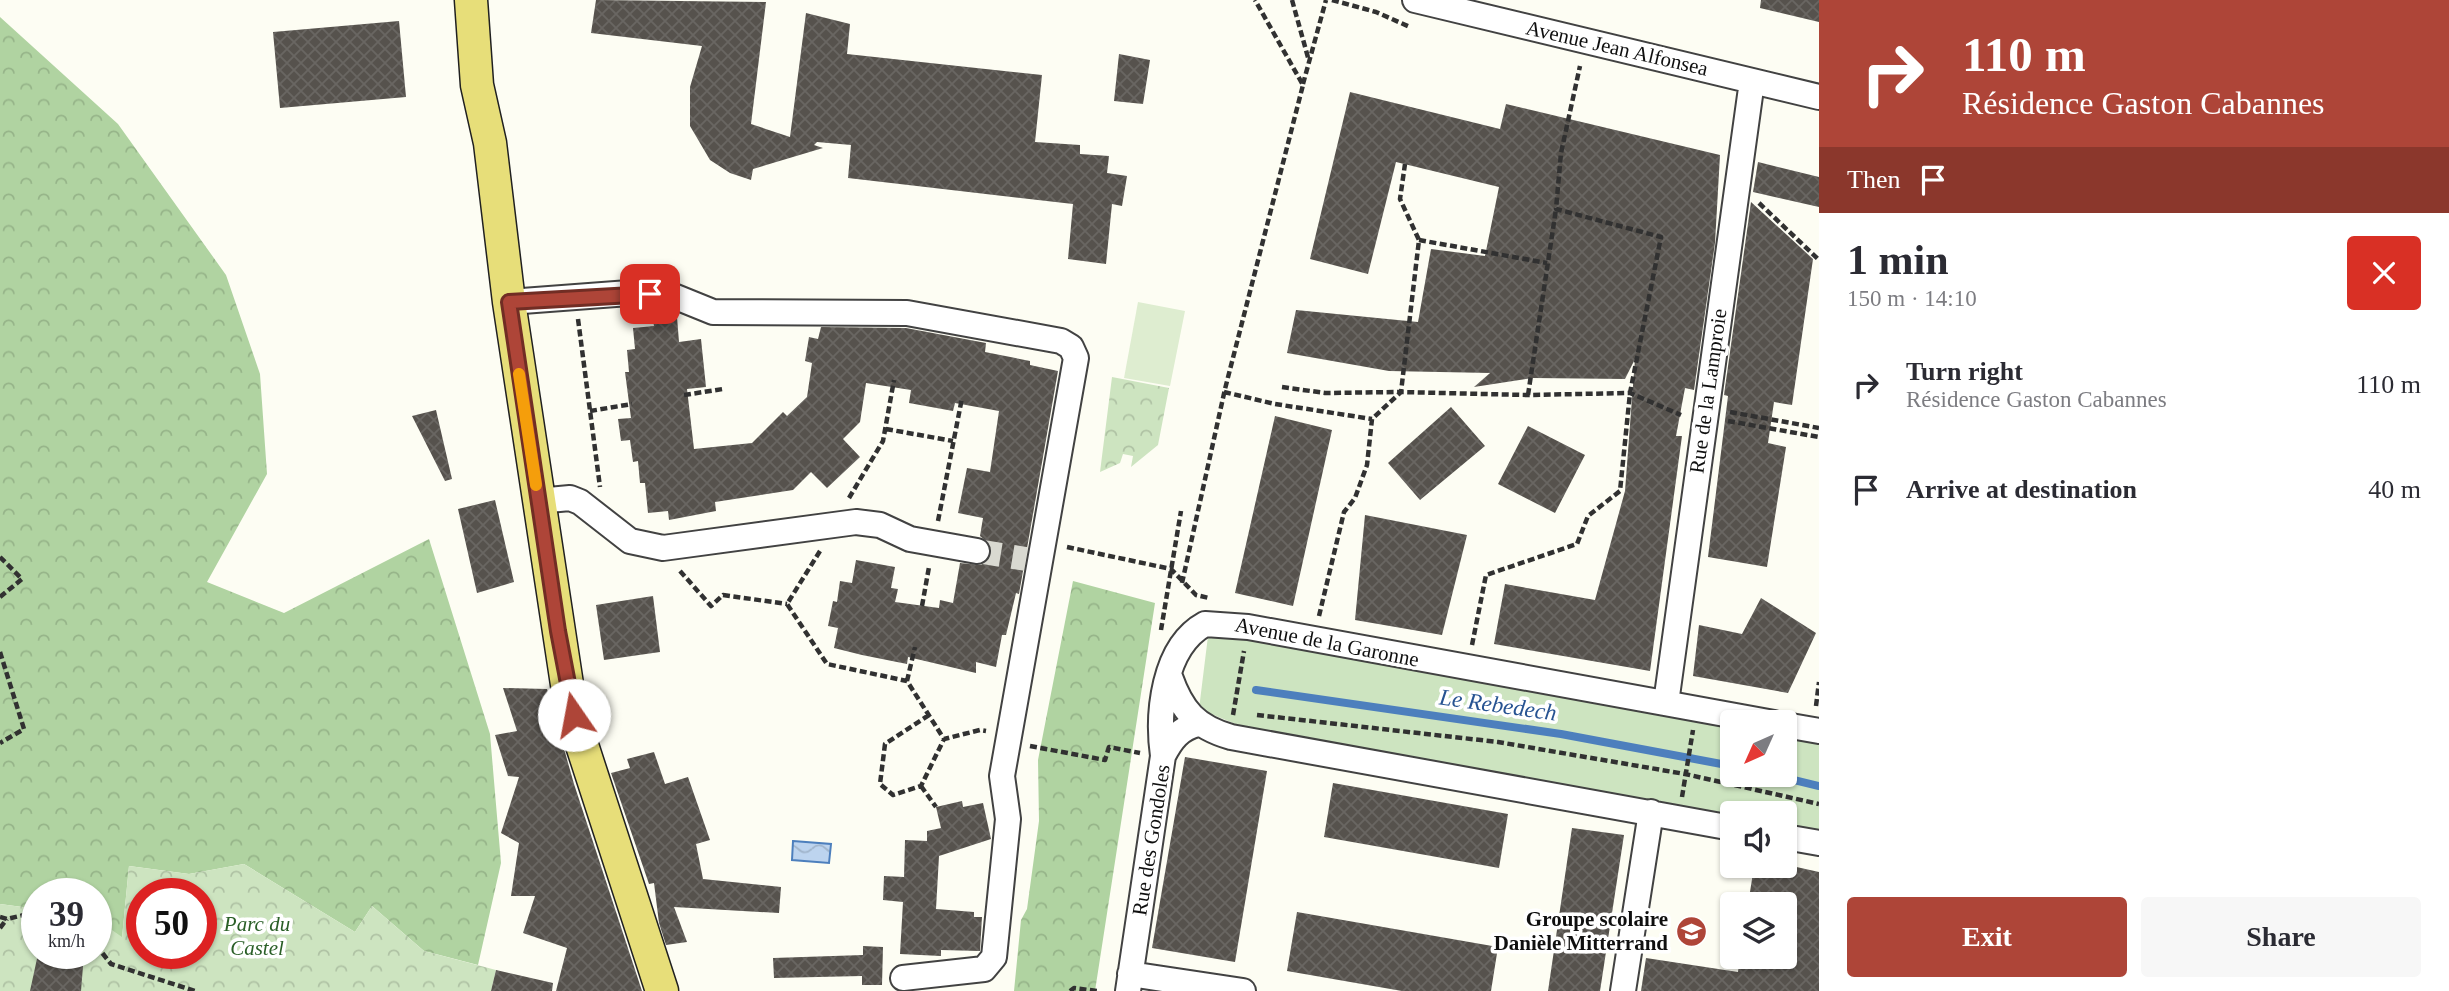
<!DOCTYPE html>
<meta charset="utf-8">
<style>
:root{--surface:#fff;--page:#f7f7f7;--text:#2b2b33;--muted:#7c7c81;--accent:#ae4538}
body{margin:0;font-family:Georgia,serif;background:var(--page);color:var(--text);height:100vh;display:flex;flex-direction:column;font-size:26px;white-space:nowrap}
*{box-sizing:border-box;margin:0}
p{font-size:23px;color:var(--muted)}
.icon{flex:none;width:38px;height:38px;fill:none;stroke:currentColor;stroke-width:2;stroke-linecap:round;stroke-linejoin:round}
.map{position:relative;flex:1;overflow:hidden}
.sheet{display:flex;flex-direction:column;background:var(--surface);width:630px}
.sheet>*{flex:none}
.banner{background:#ae4538;color:#fff;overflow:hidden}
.needle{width:46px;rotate:225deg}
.fabs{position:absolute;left:1720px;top:710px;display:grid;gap:14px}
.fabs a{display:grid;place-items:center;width:77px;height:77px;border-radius:7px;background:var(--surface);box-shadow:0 2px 5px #0004;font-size:35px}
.speed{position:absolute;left:21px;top:878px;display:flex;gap:14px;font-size:35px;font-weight:700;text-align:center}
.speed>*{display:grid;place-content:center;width:91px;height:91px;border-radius:50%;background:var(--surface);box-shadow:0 2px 5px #0004;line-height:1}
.speed small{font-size:18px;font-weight:400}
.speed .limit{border:10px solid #d22;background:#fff;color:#111}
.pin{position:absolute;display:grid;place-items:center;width:60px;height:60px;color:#fff;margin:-30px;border-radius:14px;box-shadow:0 4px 10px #0006}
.me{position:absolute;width:77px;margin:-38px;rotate:348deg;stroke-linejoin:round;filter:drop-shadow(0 0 5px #0008)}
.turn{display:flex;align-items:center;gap:24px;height:147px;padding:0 28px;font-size:32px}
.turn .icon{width:91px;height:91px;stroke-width:2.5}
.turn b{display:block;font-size:49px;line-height:60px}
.then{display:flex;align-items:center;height:66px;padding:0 28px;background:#0003;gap:14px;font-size:26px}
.round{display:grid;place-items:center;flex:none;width:74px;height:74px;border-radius:7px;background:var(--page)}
.summary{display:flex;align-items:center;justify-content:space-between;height:119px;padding:0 28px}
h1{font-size:42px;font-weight:700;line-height:52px}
.action{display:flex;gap:14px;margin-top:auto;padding:14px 28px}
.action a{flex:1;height:80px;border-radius:7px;background:var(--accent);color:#fff;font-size:28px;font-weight:700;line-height:80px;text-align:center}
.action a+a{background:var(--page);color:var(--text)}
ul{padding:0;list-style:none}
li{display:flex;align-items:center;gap:21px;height:105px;padding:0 28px}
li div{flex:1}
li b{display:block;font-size:26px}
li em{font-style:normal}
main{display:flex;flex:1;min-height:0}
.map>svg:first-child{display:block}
.forest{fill:url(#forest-crowns)}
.park{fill:url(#park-crowns);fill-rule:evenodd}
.garden{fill:#cde4c0}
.pitch{fill:#deedd0}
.water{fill:url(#water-waves);stroke:#4d7fbd;stroke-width:2}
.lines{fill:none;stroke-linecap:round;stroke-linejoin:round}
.stream{stroke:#4d7fbd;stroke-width:8}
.building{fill:url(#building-cross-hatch)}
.minor-tunnel{stroke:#d9d9d1;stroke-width:24;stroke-dasharray:24 12;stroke-linecap:butt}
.minor-casing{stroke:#424242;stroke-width:28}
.major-casing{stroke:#202020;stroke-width:35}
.path{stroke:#313131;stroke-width:4.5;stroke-dasharray:7 3.5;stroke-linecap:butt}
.minor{stroke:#fff;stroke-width:24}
.major{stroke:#e7de79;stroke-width:32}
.route-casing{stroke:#712d24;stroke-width:18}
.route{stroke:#ae4538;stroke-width:12}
.slow{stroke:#f59e0b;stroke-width:12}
.labels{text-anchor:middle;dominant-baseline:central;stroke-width:7;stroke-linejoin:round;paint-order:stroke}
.street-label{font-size:21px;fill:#0f0f0f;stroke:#fff}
.poi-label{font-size:21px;font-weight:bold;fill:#0f0f0f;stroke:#fff;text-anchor:end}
.park-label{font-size:21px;font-style:italic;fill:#2a5f27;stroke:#fff}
.water-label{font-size:23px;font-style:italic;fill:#275392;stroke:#fff}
</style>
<main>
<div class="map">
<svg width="1819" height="991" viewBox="0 0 1819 991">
<defs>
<pattern id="forest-crowns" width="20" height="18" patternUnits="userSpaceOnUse" patternTransform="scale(1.75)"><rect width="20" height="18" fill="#b0d3a1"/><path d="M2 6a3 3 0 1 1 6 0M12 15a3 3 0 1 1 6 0" fill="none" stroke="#96b489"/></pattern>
<pattern id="park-crowns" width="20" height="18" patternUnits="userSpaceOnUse" patternTransform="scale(1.75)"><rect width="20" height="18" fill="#cde4c0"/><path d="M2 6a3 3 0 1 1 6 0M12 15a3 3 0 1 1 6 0" fill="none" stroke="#afc2a4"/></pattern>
<pattern id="water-waves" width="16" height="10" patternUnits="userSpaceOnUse" patternTransform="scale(1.75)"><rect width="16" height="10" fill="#bdd4ef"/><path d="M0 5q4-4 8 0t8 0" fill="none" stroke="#a1b5cc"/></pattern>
<pattern id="building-cross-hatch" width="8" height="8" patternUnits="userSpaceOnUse" patternTransform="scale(1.75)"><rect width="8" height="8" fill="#56524d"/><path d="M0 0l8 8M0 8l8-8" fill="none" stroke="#696662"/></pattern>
</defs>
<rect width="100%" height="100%" fill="#fdfdf3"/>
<path class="forest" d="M0 17 118 124 226 275 260 374 267 474 207 582 284 613 429 539 490 734 501 863 478 965 424 951 372 906 355 932 244 864 189 874 129 866 122 938 96 919V894H37V909L0 904Z
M1073 581 1155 603 1095 991H1014L1021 920 1027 909 1039 821 1038 760Z"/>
<path class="park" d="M1112 377 1169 388 1158 445 1131 467 1133 456 1123 454 1120 463 1100 472Z
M244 864 355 932 372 906 424 951 496 970 491 991H0V904L37 909V954H96V919L122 937 129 866 189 874ZM142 894H201V954H142Z"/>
<path class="garden" d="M1226 632 1732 727V775H1785V735L1819 740V834L1785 828V814H1732V818L1267 737 1199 709 1208 636Z"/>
<path class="pitch" d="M1138 302 1185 311 1170 386 1124 378Z"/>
<path class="water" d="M793 841 831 844 829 863 792 860Z"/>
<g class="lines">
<path class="stream" d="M1256 690 1561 734 1732 766
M1773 775 1819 786"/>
</g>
<path class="building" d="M596 0 766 2 751 124 790 137 806 13 850 24 847 54 1042 75 1035 142 1080 145V154L1109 156 1107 173 1127 176 1122 206 1112 204 1106 264 1068 259 1073 204 848 178 851 145 817 142 814 145 823 148 753 169 751 180 730 173 710 160 690 126V87L702 46 591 33Z
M1761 0H1819V22L1760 8Z
M399 21 406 97 280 108 273 32Z
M1119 54 1150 60 1143 104 1114 101Z
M1350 92 1500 129 1506 104 1720 155 1715 243 1694 390 1685 388 1676 436H1682L1650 671 1494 644 1505 584 1595 600 1625 491 1635 359 1625 379 1533 378 1474 387 1490 373 1389 371 1287 353 1296 310 1418 322 1431 249 1485 256 1499 187 1396 162 1368 274 1310 259Z
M1758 162 1819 177V207L1753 192Z
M1751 202 1813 259 1792 405 1774 402 1768 443 1786 447 1767 567 1708 557 1728 396 1724 395Z
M677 317 679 342 701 339 706 387 687 389 694 449 752 443 783 412 787 416 807 397 812 363 805 361 809 337 818 339 821 327 906 328 986 343 985 352 1030 361V365L1058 371 1019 594 1016 593 1006 635H1002L996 667 976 662V673L908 657 907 664 862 655 834 648 838 628 828 626 833 601 837 602 840 581 852 583 856 560 895 567 891 588 898 589 895 602 939 608 940 600 953 603 960 563 981 565 989 560 991 545 980 536 983 518 958 513 967 468 990 472 999 411 955 403 953 411 909 403 911 390 866 383 860 422 843 439 860 457 827 488 811 472 793 490 715 502 716 511 669 520 668 511 648 513 645 483H640L638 461 633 462 630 440 621 441 618 419 631 418 625 372H629L627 350 635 349 633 328 654 326 653 320Z
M1451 407 1485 446 1420 500 1388 463Z
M436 410 452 479 445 481 412 416Z
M1275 416 1332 430 1293 606 1235 593Z
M1528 426 1585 455 1555 513 1498 484Z
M495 500 514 582 477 593 458 509Z
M1365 515 1467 535 1442 635 1355 620Z
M653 596 660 652 604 660 596 605Z
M1761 598 1816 633 1788 693 1693 676 1699 625 1742 634Z
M503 688 547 689 574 784 642 991H556L567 948 523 933 535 896H511L519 843 501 833 519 777 508 776 495 735 517 731Z
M654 752 665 784 688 777 710 840 696 844 703 879 781 887 779 913 674 907 687 942 666 945 659 923 654 883 649 884 611 773 630 768 627 759Z
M1185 757 1267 771 1235 962 1152 948Z
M1333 783 1508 814 1499 868 1324 837Z
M962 801 963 807 983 803 991 839 939 856 936 909 974 912V917H982L980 951 941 950V956L900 954 903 902 883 900 884 876 904 877 905 840 927 841V831L941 828 936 807Z
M1572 828 1624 835 1600 991H1548Z
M1754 866H1792L1819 872V991H1641L1646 958 1738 972 1740 957H1785V905H1748Z
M1297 912 1498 947 1491 991H1402L1287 971Z
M863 946 883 947 882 985H862V976L774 978 773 958 863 955Z
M38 954H84L81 991H30Z
M496 970 553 983 552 991H491Z"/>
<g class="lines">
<path class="minor-tunnel" d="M977 551 1026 559"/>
<defs>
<path id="minor" d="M1415 0 1819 97
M509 302 629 293 671 295 713 312 907 313 1061 341 1071 347 1076 358 1002 776 1008 819 994 957 984 969 903 978
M538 501 570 498 580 502 630 541 663 548 856 522 880 525 910 539 977 551
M1170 677C1182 711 1196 727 1231 737L1732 828
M1666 703 1752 81
M1785 725 1819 731
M1163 756C1157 714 1163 647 1205 624L1248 627 1774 723
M1785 837 1819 843
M1130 974 1243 991
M1128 991 1163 756C1171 740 1180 728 1198 724
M1623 991 1651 812"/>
<path id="major" d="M471 0 477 85 490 143 509 302 568 691 580 739 662 991"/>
</defs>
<use href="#minor" class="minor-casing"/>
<use href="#major" class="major-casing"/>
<path class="path" d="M1292 0 1309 61
M1332 0 1376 12 1410 27
M1303 84 1326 0
M1759 203 1819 260
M1419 240 1547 263
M578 319 600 487
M1282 387 1325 393 1401 392 1419 240 1400 199 1405 164
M1224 392 1275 404 1372 419
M684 395 723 389
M1528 395 1556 209
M590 411 632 404
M1730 412 1819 428
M1728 421 1819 437
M886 429 953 441
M849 498 883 441 894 380
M938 521 962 398
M1067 547 1171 569 1196 595 1209 598
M820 551 787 604 827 664 907 681 944 739 980 730 986 731
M0 557 22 579 0 597
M680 571 711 606 723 595 787 604
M1182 583 1225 389 1303 85 1255 0
M922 606 929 567
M1319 616 1344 512 1355 498 1367 465 1372 419 1401 392 1528 395 1630 393 1681 415
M1161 630 1181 511
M1472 645 1486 575 1577 544 1588 516 1620 491 1630 393 1661 237 1556 209 1561 153 1580 66
M0 652 24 729 0 743
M907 681 915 647
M1816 706 1819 682
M929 715 885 744 880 784 893 795 921 786 944 739
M1233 715 1244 651
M1257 715 1498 742 1685 774 1819 804
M1030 746 1105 760 1109 747 1140 753
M921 786 936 807
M1682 797 1693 730
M1750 811 1763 814
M0 917 7 919 37 912
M0 928 7 919
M96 945 111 964 195 991
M1070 991 1074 988 1097 991"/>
<use href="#minor" class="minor"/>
<use href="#major" class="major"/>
</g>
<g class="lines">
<defs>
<path id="route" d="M574 715 558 631 509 302 650 294"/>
</defs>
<use href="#route" class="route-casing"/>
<use href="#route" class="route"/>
<path class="slow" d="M519 374 536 485"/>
</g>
<defs>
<symbol id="school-disc" viewBox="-11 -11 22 22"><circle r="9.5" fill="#ae4538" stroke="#fff"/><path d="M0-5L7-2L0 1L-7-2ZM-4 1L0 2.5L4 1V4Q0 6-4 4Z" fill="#fff"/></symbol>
</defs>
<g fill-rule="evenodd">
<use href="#school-disc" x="1674" y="914" width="35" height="35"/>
</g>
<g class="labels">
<g class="street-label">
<text transform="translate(1617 48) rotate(13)">Avenue Jean Alfonsea</text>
<text transform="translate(1708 391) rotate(-82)">Rue de la Lamproie</text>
<text transform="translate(1327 642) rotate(11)">Avenue de la Garonne</text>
<text transform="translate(1151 840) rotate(-81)">Rue des Gondoles</text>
</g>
<g class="poi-label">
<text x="1668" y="919">Groupe scolaire<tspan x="1668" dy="24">Danièle Mitterrand</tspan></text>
</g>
<g class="park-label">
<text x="257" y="924">Parc du<tspan x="257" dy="24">Castel</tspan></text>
</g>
<g class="water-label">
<text transform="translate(1498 705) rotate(8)">Le Rebedech</text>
</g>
</g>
</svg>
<div class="fabs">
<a><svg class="needle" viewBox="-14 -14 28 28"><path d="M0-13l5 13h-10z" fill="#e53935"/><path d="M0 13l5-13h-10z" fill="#7c7c81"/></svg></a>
<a><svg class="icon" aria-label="sound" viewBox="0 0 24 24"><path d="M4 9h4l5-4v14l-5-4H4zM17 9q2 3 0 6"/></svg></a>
<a><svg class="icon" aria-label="layers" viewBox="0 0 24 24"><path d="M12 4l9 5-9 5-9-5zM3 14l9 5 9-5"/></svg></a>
</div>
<div class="speed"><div>39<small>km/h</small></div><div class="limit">50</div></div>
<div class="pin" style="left:650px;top:294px;background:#d93025"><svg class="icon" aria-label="arrive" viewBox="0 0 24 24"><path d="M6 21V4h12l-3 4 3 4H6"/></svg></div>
<svg class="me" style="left:574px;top:715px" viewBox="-20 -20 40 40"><circle r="19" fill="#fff"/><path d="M0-13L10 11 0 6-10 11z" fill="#ae4538"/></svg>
</div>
<section class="sheet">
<div class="banner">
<div class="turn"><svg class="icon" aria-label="right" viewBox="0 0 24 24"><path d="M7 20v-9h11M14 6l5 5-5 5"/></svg><div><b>110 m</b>Résidence Gaston Cabannes</div></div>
<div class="then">Then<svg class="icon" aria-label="arrive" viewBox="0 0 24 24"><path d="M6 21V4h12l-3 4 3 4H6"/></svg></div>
</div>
<div class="summary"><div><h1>1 min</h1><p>150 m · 14:10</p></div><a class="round" style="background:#d93025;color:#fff"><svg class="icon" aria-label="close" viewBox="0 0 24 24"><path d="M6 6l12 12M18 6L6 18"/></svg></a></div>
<ul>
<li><svg class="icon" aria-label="right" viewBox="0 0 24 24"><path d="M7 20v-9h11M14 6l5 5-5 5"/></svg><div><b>Turn right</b><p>Résidence Gaston Cabannes</p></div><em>110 m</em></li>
<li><svg class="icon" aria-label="arrive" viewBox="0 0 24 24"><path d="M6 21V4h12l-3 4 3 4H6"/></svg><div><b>Arrive at destination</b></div><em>40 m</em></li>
</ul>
<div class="action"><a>Exit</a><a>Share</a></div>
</section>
</main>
